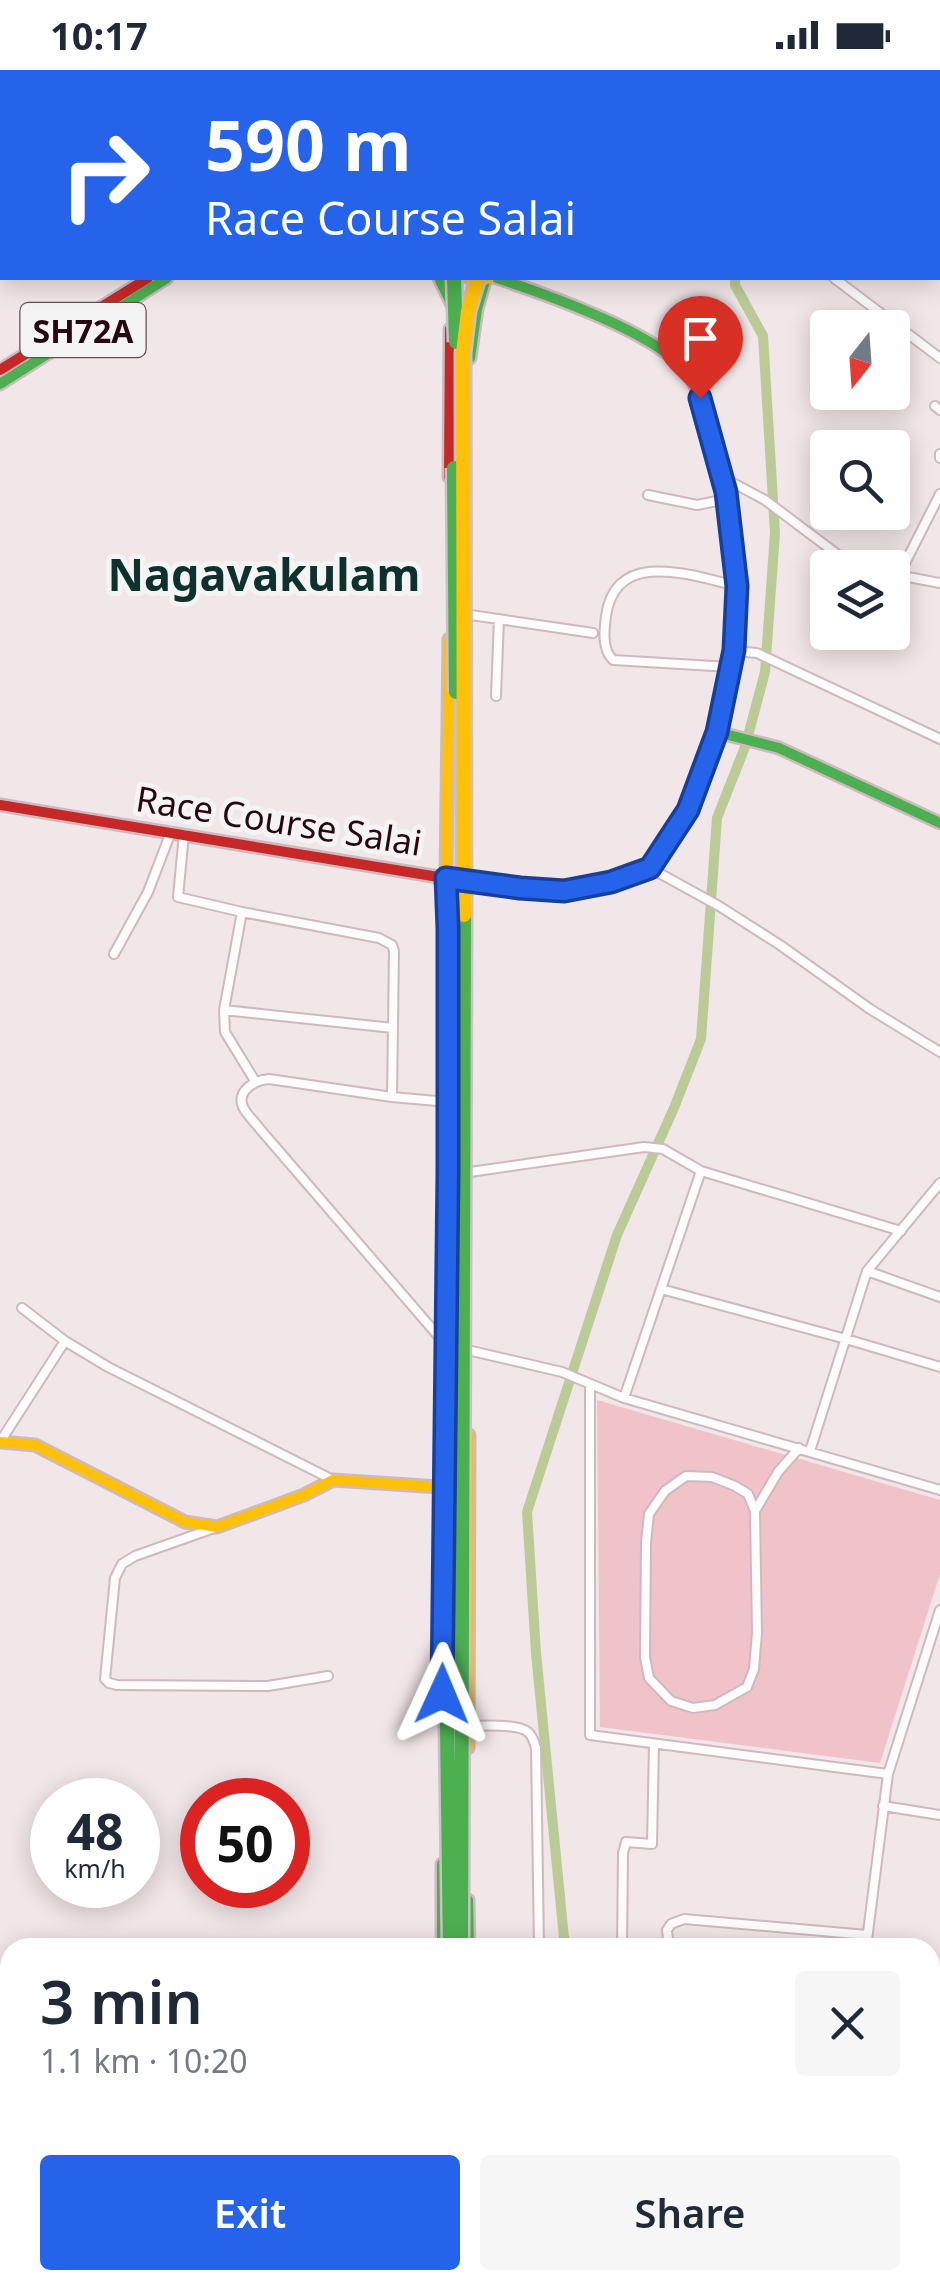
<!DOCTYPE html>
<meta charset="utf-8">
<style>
:root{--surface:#fff;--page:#f6f6f7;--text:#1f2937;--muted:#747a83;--accent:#2563eb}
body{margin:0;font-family:"Noto Sans",sans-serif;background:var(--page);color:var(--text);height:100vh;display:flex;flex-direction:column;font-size:38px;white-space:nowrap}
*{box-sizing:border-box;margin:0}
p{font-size:32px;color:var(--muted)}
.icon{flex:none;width:55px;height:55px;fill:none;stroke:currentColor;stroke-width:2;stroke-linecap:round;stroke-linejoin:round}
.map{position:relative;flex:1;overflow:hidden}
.sheet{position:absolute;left:0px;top:1868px;width:940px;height:352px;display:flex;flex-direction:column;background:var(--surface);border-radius:30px 30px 0 0;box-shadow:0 5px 25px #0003}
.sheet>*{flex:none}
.top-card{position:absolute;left:0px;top:0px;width:940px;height:210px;box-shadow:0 5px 25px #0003;background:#2563eb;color:#fff;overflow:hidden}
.needle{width:65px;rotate:197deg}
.tools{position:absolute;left:810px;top:240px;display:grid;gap:20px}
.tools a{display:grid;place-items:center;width:100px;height:100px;border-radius:10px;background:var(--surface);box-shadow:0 5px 25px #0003;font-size:50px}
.speed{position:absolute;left:30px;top:1708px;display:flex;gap:20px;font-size:50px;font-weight:700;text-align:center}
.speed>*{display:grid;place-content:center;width:130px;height:130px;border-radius:50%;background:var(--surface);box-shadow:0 5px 25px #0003;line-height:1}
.speed small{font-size:25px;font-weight:400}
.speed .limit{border:15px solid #d22;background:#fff;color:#111}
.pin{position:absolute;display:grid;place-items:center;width:85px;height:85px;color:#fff;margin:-102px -42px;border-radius:50% 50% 50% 0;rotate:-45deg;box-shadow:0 0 10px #0007}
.pin .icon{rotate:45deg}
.me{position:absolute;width:110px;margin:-55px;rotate:1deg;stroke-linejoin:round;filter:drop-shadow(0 0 8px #0008)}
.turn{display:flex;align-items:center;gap:35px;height:210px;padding:0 40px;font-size:45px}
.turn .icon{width:130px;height:130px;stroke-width:2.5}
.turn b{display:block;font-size:70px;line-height:85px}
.round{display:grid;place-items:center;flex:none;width:105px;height:105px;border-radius:10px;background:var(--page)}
.head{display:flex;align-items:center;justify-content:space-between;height:170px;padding:0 40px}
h1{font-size:60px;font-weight:600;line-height:75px}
.action{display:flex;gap:20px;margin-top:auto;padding:20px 40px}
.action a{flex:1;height:115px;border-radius:10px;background:var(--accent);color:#fff;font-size:40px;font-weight:600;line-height:115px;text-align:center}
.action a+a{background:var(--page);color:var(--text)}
.status{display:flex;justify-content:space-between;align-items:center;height:70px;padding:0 50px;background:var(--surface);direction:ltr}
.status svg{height:28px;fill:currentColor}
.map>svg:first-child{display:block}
.green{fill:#f0c3cb}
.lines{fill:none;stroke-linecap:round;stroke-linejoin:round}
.canal{stroke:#bacb98;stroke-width:10}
.street-casing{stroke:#ceb9be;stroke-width:12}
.fast-casing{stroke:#ceb9be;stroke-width:15}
.slow-casing{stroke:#ceb9be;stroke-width:15}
.jam-casing{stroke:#ceb9be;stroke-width:15}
.street{stroke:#fdfbfc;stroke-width:8}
.fast{stroke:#4caf50;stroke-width:10}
.slow{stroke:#ffc107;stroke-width:10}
.jam{stroke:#c62828;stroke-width:10}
.fast-bridge-casing{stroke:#cbc0c3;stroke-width:19;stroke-linecap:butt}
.slow-bridge-casing{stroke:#cbc0c3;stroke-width:19;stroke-linecap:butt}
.fast-bridge{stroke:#4caf50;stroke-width:14}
.slow-bridge{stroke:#ffc107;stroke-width:14}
.route-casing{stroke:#184099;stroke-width:25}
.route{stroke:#2563eb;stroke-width:18}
.labels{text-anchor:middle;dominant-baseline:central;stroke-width:10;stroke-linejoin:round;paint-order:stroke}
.shield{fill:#f4f4f4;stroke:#644f54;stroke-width:2.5}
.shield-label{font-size:32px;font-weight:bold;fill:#270810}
.street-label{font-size:35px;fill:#270810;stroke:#f4f4f4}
.district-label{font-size:45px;font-weight:bold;fill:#0f312e;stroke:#f4f4f4}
</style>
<div class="status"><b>10:17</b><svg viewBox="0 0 49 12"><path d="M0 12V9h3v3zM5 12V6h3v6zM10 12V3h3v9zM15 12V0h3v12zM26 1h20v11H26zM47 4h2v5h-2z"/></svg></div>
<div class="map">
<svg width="940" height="2218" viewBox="0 0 940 2218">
<rect width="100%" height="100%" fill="#f1e6e8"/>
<path class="green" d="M597 1330 940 1430V1504L880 1693 600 1657Z"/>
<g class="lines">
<path class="canal" d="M565 1878 536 1583 527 1442 617 1165 674 1038 701 969 717 748 745 677 765 602 775 463 763 266 735 215V208
M624 2210 627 2218"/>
<defs>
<path id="street" d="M0 145 2 146
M834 208 940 288
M935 336 940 340
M940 384V388
M722 407 765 430 853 496 860 498
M648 425 697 435 727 429
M892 504 940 513
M899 505 940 424
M471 545 593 563
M734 581 757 583 940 669
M730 597 613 590C602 579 604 561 606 546 616 477 693 506 737 516
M496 626 499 549
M184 764 178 827 242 842
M650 798 719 836 780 875 870 939 940 982
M114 884 148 822 171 762
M224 940 393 958
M255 1011 225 962 224 940 242 842 379 868 392 875 394 881 392 1027
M448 1032 392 1027 269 1009C256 1010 236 1020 243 1037 246 1044 255 1052 260 1059L446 1275 562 1302 624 1328 940 1420
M448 1103 470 1102 644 1077 663 1079 701 1101
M867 1201 940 1227
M661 1219 846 1269 940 1297
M22 1238 65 1271
M590 1314V1665L888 1704
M624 1328 701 1101 901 1161
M0 1372 65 1271 108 1297 333 1410
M810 1381 867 1201 940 1113
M755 1441 748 1424 735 1416 712 1407 686 1406 665 1421 649 1444 646 1472 645 1587 649 1608 671 1631 693 1638 715 1635 747 1617 754 1599 757 1563 755 1441 778 1402 799 1378
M217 1457 135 1486 122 1494 115 1508 105 1609 109 1613 117 1615 268 1616 328 1606
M467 1656C481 1656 518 1653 528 1662 533 1666 534 1672 536 1678L539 1878
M883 1736 940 1745
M622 1878 623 1783 626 1772 652 1774 654 1674
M669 1878 667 1860 671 1854 684 1849 867 1865
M866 1878 888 1704 940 1540
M10 1975 5 1984V1991L10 1996
M930 1987 940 1989
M0 2061 10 2068
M0 2094 10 2077
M930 2151 940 2152
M187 2210 201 2218
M404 2210 419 2218
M631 2210 633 2218
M0 2214 10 2197
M319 2214 321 2210
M785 2218 787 2210"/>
<path id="fast" d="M437 2 439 0
M720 2 724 0
M439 208 452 235
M497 208C545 224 655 262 686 301 703 323 707 354 714 379 743 485 744 589 706 692 700 708 695 727 687 742 678 757 667 772 658 786
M470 288 477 239 485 211
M0 314 167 208
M717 662 779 678 940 753
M442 1794V1878
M468 1830 469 1878"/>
<path id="slow" d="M451 2 454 0
M741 2 743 0
M0 4 2 5
M938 145 940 147
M469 208 478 213 489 208
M448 842 446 808 449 569
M448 1034V1132
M0 1372 35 1375 185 1452 217 1457 304 1425 333 1410 454 1418
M468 1678 469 1365
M446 2210V2218
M453 2210V2218
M464 2210V2218"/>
<path id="jam" d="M416 2 419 0
M0 300 148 208
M449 407 450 259
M0 735 469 812 564 821 611 812 650 798 658 786
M472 2210V2218
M0 2217 2 2218"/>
</defs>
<use href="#street" class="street-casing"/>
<use href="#fast" class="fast-casing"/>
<use href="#slow" class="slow-casing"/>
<use href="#jam" class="jam-casing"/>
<use href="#street" class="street"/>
<use href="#fast" class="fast"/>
<use href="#slow" class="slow"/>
<use href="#jam" class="jam"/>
<defs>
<path id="fast-bridge" d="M454 208 456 272
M454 398 456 622
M454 823V1042
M450 1878 447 1657 454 1123
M461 1878 464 845"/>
<path id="slow-bridge" d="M464 845 463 283 468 241 478 208"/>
</defs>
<use href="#fast-bridge" class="fast-bridge-casing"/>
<use href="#slow-bridge" class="slow-bridge-casing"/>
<use href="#fast-bridge" class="fast-bridge"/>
<use href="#slow-bridge" class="slow-bridge"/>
</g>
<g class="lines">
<defs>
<path id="route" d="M442 1624 448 1103V858L446 808 520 818 564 821 611 812 650 798 688 740 717 662 734 580 737 516 726 422 700 328"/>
</defs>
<use href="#route" class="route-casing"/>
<use href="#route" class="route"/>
</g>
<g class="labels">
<rect class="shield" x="20.5" y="233" width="125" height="54" rx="8"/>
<g class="shield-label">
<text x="83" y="260">SH72A</text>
</g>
<g class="street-label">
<text transform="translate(279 750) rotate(9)">Race Course Salai</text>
</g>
<g class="district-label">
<text x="264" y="503">Nagavakulam</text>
</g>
</g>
</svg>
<div class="tools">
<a><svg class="needle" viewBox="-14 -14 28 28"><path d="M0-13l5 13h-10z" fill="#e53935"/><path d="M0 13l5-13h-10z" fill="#747a83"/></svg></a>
<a><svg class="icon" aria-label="search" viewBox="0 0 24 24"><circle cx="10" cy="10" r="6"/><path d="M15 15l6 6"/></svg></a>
<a><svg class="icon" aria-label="layers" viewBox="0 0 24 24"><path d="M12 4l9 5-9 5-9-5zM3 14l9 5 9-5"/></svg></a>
</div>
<div class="speed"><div>48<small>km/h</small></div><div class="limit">50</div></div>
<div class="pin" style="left:700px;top:328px;background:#d93025"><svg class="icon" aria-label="arrive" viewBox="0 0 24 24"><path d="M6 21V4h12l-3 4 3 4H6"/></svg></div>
<svg class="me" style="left:442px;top:1624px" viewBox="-20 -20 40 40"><path d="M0-17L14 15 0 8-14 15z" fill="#2563eb" stroke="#fff" stroke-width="4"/></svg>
<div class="top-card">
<div class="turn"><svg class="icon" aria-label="right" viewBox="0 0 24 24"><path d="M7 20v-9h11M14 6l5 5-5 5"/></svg><div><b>590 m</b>Race Course Salai</div></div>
</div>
<section class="sheet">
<div class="head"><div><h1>3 min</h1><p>1.1 km · 10:20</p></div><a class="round"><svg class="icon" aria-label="close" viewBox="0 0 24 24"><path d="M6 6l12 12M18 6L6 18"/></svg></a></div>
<div class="action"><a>Exit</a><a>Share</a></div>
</section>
</div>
